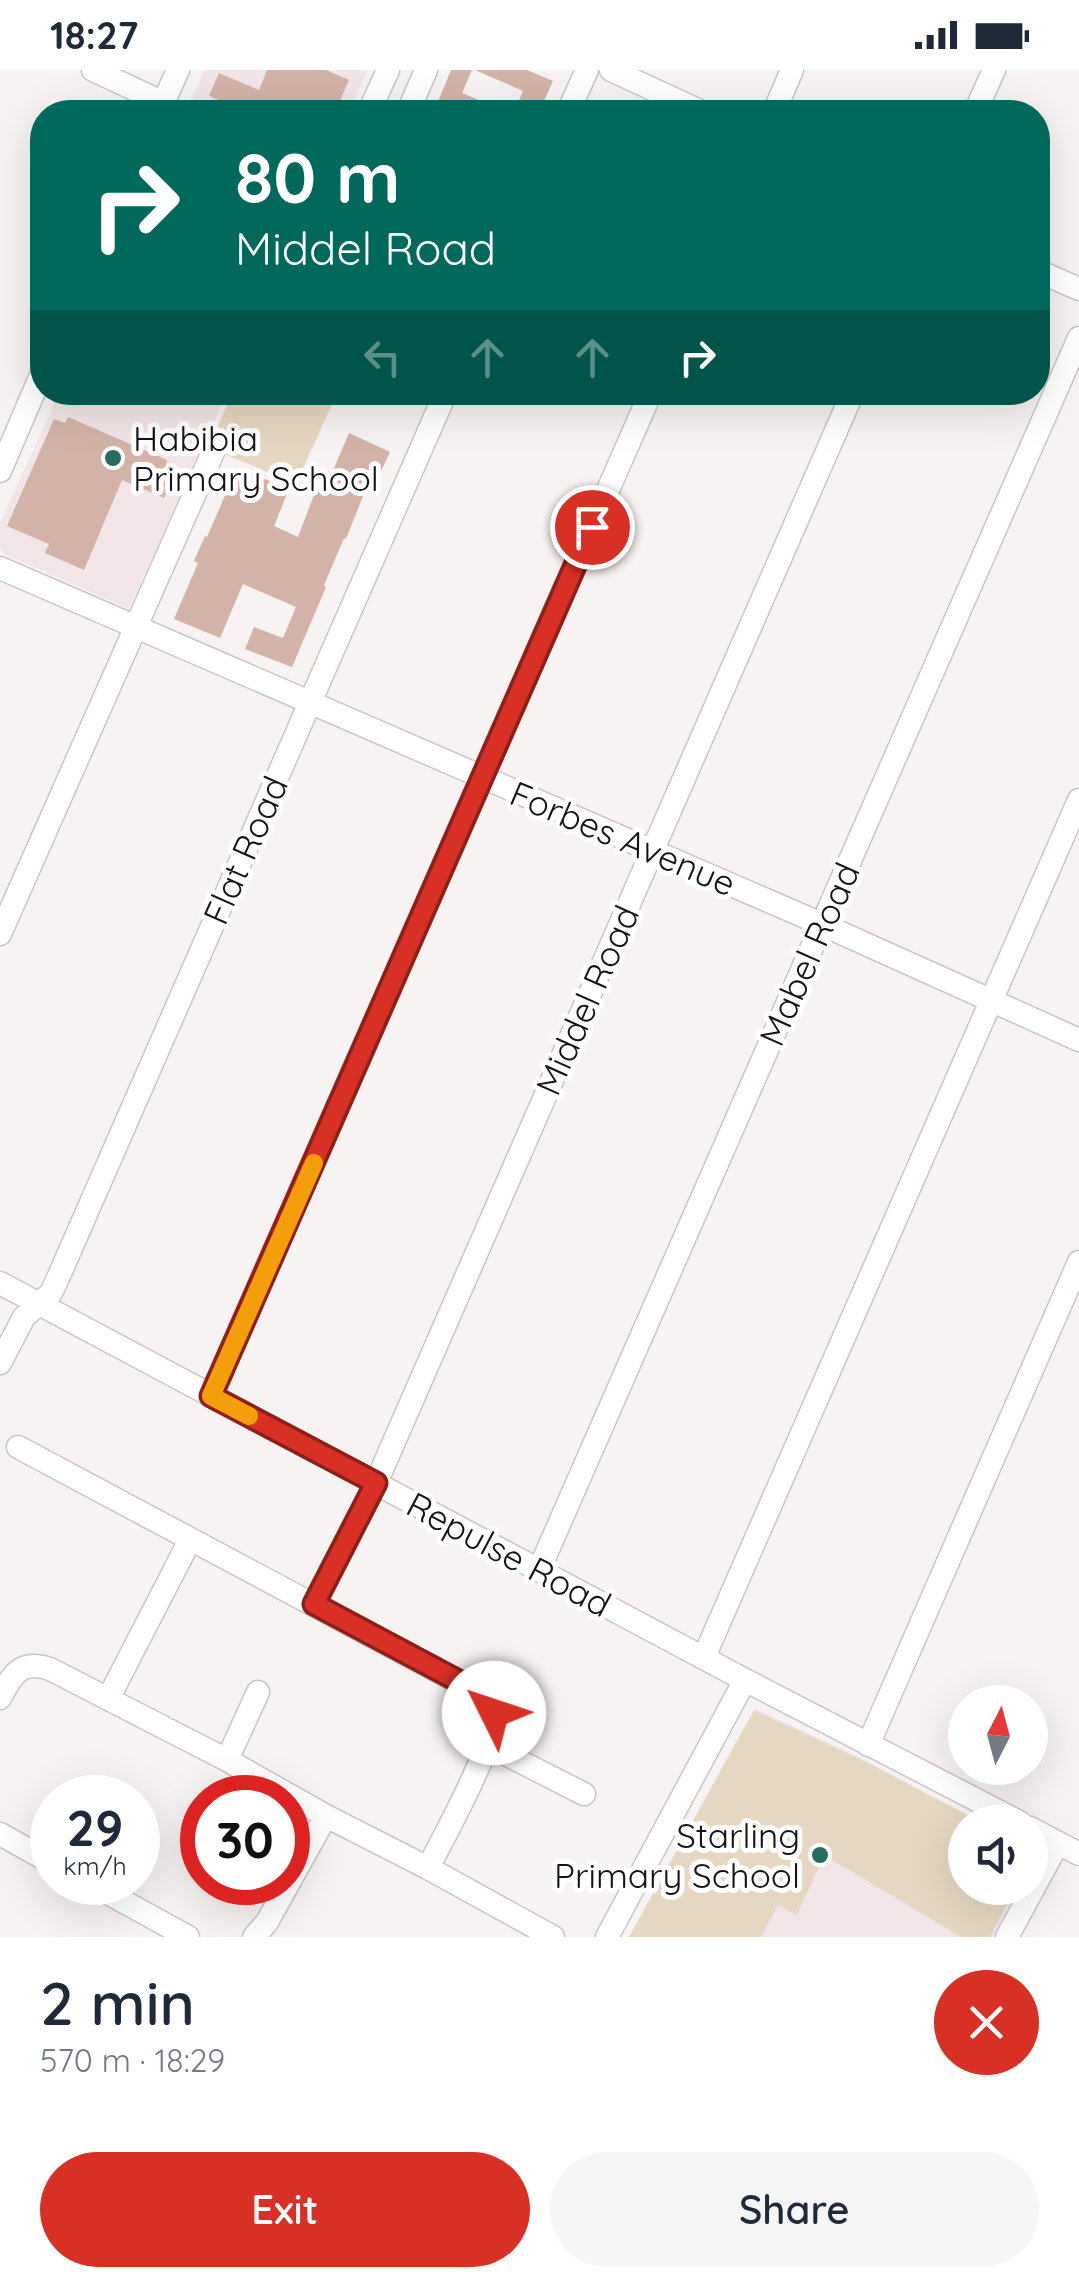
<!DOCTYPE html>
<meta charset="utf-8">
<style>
:root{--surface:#fff;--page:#f6f6f7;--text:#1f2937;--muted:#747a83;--accent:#d93025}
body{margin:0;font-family:Quicksand,sans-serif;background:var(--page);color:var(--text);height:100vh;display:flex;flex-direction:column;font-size:38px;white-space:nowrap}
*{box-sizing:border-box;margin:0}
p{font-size:32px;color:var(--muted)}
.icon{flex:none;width:55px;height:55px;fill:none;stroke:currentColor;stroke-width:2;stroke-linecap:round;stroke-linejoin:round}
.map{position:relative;height:1867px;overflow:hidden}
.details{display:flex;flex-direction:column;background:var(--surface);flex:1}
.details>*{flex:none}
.banner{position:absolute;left:30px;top:30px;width:1020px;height:305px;border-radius:40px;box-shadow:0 10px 40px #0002;background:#00695c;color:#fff;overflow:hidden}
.needle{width:65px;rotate:6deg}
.buttons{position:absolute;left:948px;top:1615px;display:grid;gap:20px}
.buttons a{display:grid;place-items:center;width:100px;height:100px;border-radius:50%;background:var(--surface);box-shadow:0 10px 40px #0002;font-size:50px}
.speed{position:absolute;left:30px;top:1705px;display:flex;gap:20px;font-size:50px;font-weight:700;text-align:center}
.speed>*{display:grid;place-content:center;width:130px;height:130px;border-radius:50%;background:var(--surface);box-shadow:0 10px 40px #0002;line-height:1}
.speed small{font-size:25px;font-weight:400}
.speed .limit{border:15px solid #d22;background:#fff;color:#111}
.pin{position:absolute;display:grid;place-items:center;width:85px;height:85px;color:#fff;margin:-42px;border:5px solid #fff;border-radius:50%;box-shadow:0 2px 10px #0007}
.me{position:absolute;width:110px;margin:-55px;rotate:311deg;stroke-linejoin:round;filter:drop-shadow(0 0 8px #0008)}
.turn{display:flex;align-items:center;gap:35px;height:210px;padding:0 40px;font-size:45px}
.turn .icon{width:130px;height:130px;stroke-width:2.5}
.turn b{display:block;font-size:70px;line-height:85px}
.lanes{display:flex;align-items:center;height:95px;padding:0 40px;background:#0003;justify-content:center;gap:50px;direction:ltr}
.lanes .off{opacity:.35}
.round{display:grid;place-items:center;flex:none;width:105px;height:105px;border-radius:52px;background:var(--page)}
.headline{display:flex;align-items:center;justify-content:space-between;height:170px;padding:0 40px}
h1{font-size:60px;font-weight:600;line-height:75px}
.button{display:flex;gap:20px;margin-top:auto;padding:20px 40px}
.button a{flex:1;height:115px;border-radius:60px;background:var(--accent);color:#fff;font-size:40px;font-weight:600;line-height:115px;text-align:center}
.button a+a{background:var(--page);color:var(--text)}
.status{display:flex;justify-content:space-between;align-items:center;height:70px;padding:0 50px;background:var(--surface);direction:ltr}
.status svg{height:28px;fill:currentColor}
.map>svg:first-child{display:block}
.built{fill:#f2e5e7}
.green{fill:#e6d7c2}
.building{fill:#d3b3a7}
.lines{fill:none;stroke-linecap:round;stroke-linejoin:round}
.minor-casing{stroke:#cac5c6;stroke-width:25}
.minor{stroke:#fff;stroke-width:22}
.route-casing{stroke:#8d1f18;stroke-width:25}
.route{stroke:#d93025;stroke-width:18}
.slow{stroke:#f59e0b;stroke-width:18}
.poi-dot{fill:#276c60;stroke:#fff;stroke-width:4}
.labels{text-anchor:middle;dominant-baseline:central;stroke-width:10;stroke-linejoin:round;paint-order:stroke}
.poi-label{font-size:35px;fill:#151414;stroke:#fff;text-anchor:start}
.street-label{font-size:35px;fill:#151414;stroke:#fff}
</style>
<div class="status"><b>18:27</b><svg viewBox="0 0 49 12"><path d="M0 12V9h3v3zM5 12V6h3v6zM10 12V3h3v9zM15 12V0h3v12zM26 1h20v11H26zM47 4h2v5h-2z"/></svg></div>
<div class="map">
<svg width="1079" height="1867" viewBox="0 0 1079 1867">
<rect width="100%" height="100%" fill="#f8f3f3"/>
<path class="built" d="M205 0H367L349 42H215L190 32Z
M59 323H227L129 539 4 484 0 477V453Z
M756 1639 863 1689 979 1752H965V1818H1017L993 1867H631Z"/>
<path class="green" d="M232 323H337L296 414 222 383 224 365 218 356Z
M754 1640 864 1691 981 1752H965V1818H1015L990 1867H961L824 1785 797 1845 778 1835 761 1867H629Z"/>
<path class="building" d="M267 0H326L349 10 335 42H247L209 26 219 3 259 20Z
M451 0H472L462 23 507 42H456L437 34Z
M475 0H527L553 11 539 42H514L523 21Z
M68 347 167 390 166 395 177 400 164 428 122 410 84 500 45 483 49 474 7 456 54 349 65 353Z
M349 363 390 382 375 414 369 411 346 469 344 468 324 515 326 517 292 597 245 579 254 557 283 568 296 537 243 514 220 568 174 549 198 493 194 491 205 466 207 467 237 398 289 419 274 456 298 467 314 425 307 422 317 397 332 403Z"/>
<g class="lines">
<defs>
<path id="minor" d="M93 0 164 33
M611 0 702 42
M159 42 178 0
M369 42 388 0
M408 42 426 0
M568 42 587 0
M774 42 792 0
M975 42 994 0
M1038 201 1079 219
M0 401 42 303
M0 498 810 849 1079 970
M0 864 214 380
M0 1213 745 1610 1019 1752
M0 1293 24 1247 51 1223 58 1208 446 322
M211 1325 651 322
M18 1377 486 1627C490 1632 493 1634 494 1641 498 1670 443 1768 428 1798
M539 1500 1079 268
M314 1534 376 1413 853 322
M704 1587 1079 730
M0 1628C12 1605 20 1589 50 1599L227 1690 326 1746 428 1798 553 1867
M108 1629 190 1470
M486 1674 584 1724
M868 1675 1079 1192
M227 1690 258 1622
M1030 1758 1079 1784
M0 1764 52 1793
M88 1812 188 1867
M254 1867 267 1852 326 1746
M607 1867 745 1610
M1007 1867 1058 1773"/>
</defs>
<use href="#minor" class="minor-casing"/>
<use href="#minor" class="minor"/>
</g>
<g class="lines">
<defs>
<path id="route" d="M494 1643 490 1631 479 1622 314 1534 376 1413 211 1326 592 457"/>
</defs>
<use href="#route" class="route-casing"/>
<use href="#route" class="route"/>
<path class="slow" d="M249 1346 211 1326 314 1093"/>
</g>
<g class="poi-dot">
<circle cx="113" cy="388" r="10"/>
<circle cx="820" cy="1785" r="10"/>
</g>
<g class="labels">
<g class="poi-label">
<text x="133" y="368">Habibia<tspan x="133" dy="40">Primary School</tspan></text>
<text x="800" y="1765" text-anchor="end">Starling<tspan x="800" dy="40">Primary School</tspan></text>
</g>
<g class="street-label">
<text transform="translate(623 768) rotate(23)">Forbes Avenue</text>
<text transform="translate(245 780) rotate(-66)">Flat Road</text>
<text transform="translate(809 884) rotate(-66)">Mabel Road</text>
<text transform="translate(587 930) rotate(-66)">Middel Road</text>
<text transform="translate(509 1484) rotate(28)">Repulse Road</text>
</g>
</g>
</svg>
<div class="buttons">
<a><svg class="needle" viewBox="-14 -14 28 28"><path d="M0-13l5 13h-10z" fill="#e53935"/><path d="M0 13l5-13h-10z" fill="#747a83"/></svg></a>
<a><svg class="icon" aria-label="sound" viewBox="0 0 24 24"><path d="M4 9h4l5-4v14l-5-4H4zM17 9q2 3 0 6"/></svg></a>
</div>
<div class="speed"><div>29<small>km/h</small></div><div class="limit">30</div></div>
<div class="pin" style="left:592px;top:457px;background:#d93025"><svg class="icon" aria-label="arrive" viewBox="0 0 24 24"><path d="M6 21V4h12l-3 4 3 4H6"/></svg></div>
<svg class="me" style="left:494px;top:1643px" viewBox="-20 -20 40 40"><circle r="19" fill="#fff"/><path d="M0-13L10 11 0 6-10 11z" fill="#d93025"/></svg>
<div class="banner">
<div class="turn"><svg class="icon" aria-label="right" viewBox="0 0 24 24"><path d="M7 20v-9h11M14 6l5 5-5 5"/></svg><div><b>80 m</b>Middel Road</div></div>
<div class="lanes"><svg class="icon off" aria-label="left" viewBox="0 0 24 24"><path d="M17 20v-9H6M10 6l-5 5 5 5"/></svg><svg class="icon off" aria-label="ahead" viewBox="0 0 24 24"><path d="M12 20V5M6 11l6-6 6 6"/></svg><svg class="icon off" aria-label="ahead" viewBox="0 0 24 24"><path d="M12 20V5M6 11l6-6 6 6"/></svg><svg class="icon" aria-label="right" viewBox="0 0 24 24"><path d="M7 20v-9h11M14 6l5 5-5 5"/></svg></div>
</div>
</div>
<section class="details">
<div class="headline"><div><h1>2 min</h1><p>570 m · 18:29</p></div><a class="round" style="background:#d93025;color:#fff"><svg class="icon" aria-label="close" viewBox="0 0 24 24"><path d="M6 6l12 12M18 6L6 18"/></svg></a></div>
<div class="button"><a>Exit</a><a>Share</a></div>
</section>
